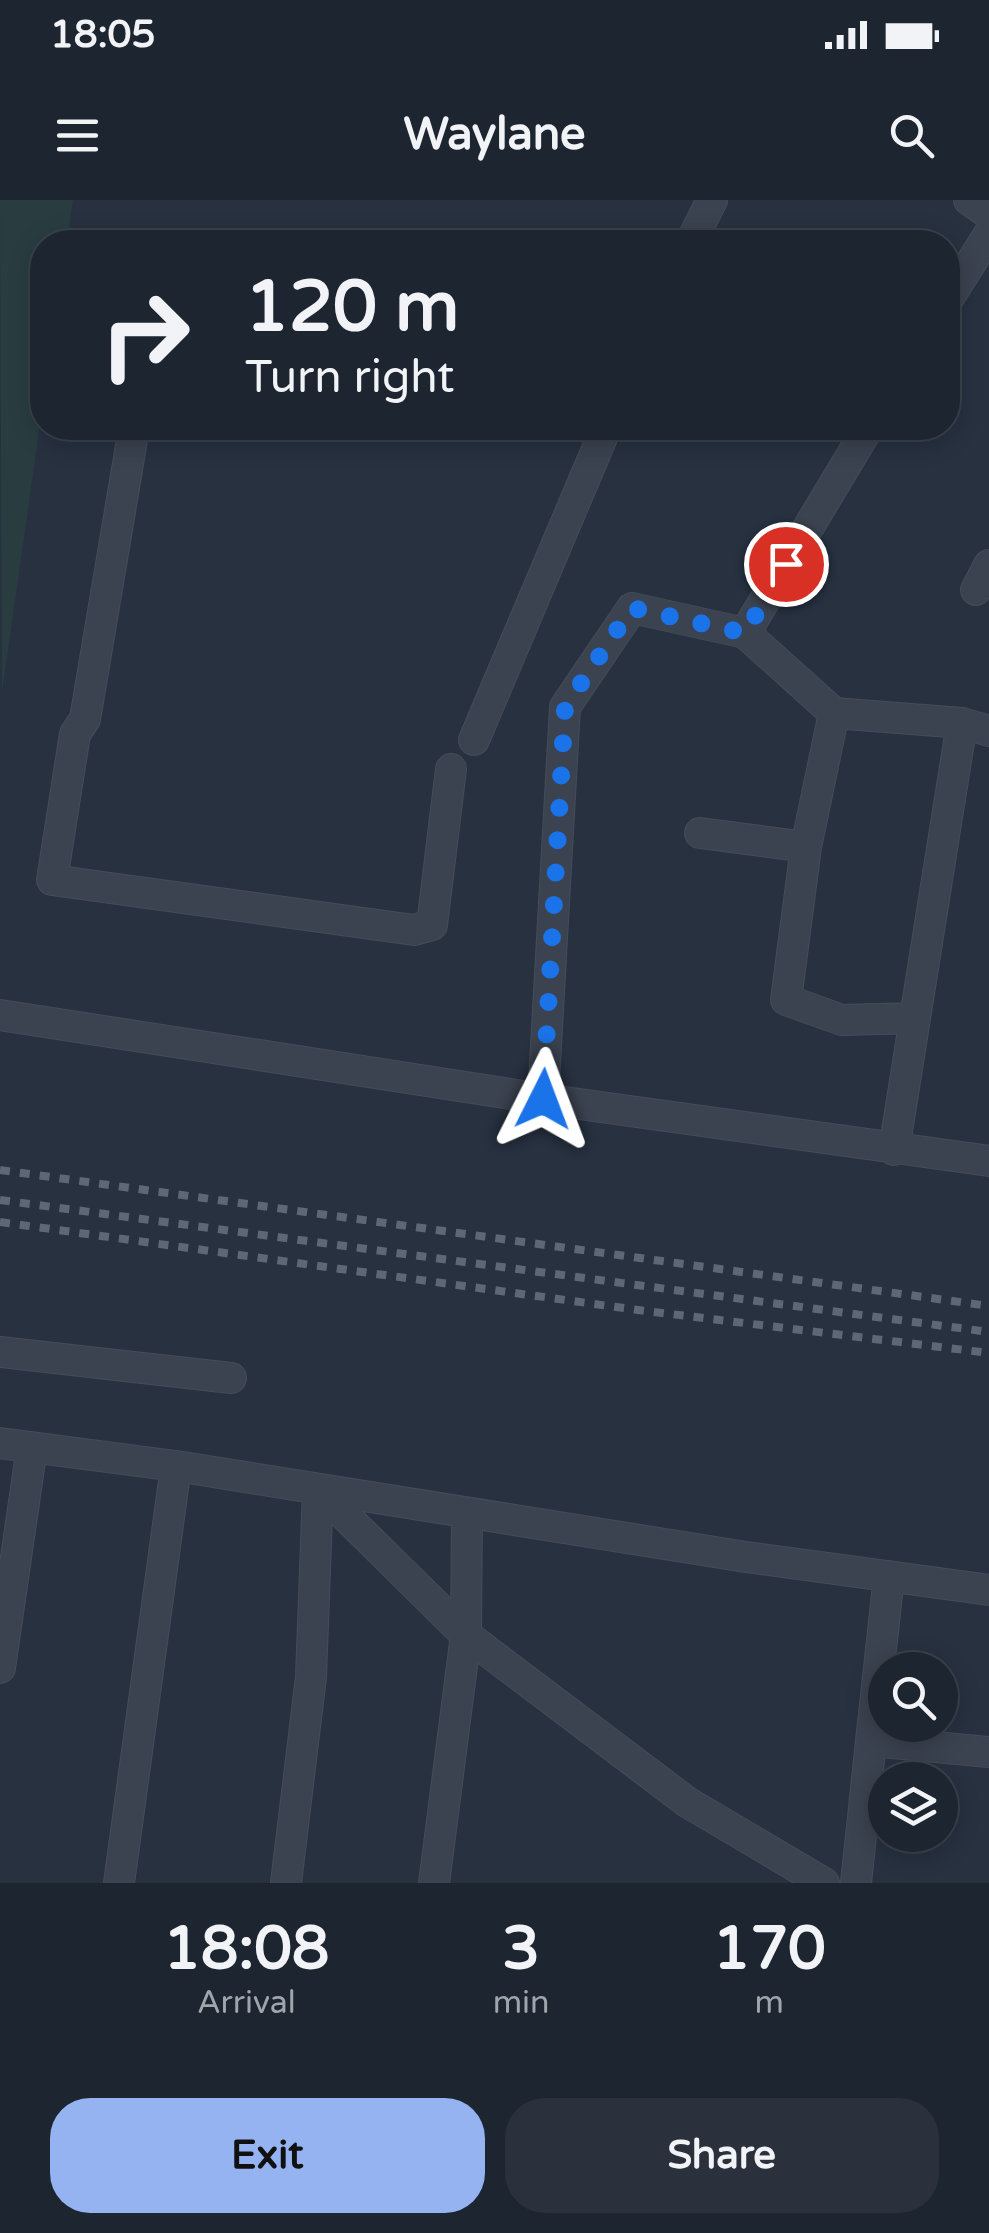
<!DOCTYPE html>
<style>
:root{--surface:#1d2530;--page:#2a313c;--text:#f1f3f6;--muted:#a0a5ab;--line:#3b424c;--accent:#95b2f1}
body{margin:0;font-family:"Varela Round",sans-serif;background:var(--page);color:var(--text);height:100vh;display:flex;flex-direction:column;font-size:38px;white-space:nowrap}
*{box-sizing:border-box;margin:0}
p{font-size:32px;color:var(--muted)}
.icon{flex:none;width:55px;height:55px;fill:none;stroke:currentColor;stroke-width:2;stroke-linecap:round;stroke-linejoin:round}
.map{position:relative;height:1683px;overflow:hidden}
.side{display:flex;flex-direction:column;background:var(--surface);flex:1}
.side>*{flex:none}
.banner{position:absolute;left:30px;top:30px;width:930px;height:210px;border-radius:40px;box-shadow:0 5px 25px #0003,0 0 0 2px var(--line);background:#1d2530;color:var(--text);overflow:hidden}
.buttons{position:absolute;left:868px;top:1452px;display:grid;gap:20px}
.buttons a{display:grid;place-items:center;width:90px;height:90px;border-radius:50%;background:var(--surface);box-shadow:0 5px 25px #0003,0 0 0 2px var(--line);font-size:50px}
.pin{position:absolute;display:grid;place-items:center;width:85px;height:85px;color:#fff;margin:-42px;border:5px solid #fff;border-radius:50%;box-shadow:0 2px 10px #0007}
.me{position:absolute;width:110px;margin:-55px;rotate:3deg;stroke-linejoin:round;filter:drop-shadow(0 0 8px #0008)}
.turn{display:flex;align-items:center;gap:35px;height:210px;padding:0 50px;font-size:45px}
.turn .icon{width:130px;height:130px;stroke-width:2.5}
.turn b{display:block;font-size:70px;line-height:85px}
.eta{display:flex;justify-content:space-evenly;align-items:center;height:170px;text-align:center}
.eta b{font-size:60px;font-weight:800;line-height:70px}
.primary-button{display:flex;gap:20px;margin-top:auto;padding:20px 50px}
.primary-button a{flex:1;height:115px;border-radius:40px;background:var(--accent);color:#111;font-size:40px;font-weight:800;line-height:115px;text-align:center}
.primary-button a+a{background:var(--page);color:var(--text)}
.status{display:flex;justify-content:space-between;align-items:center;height:70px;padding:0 50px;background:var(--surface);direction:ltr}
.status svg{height:28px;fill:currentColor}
header{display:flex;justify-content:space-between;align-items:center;height:130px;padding:0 50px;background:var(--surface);font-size:45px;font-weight:800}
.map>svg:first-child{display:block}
.green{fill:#293d41}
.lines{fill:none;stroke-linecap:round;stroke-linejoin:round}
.minor-casing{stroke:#454c59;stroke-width:32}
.minor{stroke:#3b4350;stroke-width:30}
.rail{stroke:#5d6776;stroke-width:8;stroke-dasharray:10 10;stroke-linecap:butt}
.route{stroke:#1a73e8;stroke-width:18;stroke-dasharray:0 32.4}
</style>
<div class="status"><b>18:05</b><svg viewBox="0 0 49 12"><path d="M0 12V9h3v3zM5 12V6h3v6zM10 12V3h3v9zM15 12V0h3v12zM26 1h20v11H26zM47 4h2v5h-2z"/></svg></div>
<header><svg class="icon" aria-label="menu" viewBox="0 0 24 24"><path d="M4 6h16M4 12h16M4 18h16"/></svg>Waylane<svg class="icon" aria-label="search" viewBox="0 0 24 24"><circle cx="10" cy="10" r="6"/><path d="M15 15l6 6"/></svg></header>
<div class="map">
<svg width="989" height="1683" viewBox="0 0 989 1683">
<rect width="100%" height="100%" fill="#273140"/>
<path class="green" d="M0 0H73L67 42H42V211L2 492Z"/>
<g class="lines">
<defs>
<path id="minor" d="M969 0 989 14
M691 42 712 0
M948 99 989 34
M134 228 85 519 75 534 52 680 414 730 432 725 451 569
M976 390 989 365
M745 433 868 228
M834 513 806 647 786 800 842 820 915 818
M474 540 606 228
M700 633 806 647
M0 815 543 899 989 961
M543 899 565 507 632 408 745 433 834 513 962 523 989 531
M894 950 962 523
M0 1152 231 1178
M0 1243 176 1266 746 1357 989 1390
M318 1289 466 1435 687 1602 824 1683
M0 1468 32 1247
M871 1541 889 1376
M119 1683 176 1266
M286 1683 311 1477 318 1289
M434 1683 466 1435 467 1313
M856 1683 871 1541 989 1552"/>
</defs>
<use href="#minor" class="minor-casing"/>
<use href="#minor" class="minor"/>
<path class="rail" d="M0 970 989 1106
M0 1000 989 1132
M0 1022 638 1110 989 1153"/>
</g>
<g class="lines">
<path class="route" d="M543 899 565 507 632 408 745 433 786 364"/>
</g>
</svg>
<div class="buttons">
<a><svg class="icon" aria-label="search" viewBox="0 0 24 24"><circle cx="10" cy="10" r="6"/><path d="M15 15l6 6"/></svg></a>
<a><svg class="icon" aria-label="layers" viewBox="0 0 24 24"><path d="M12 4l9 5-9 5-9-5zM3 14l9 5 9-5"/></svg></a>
</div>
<div class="pin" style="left:786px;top:364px;background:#d93025"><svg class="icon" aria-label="arrive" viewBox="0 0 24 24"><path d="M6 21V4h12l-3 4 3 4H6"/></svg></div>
<svg class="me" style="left:543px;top:899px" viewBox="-20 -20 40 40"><path d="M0-17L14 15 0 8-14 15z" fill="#1a73e8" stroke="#fff" stroke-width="4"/></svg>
<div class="banner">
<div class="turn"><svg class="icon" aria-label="right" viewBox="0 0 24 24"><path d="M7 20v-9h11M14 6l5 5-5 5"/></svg><div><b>120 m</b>Turn right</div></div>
</div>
</div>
<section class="side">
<div class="eta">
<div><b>18:08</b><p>Arrival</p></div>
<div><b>3</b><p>min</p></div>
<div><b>170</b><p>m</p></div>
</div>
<div class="primary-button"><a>Exit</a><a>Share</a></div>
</section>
